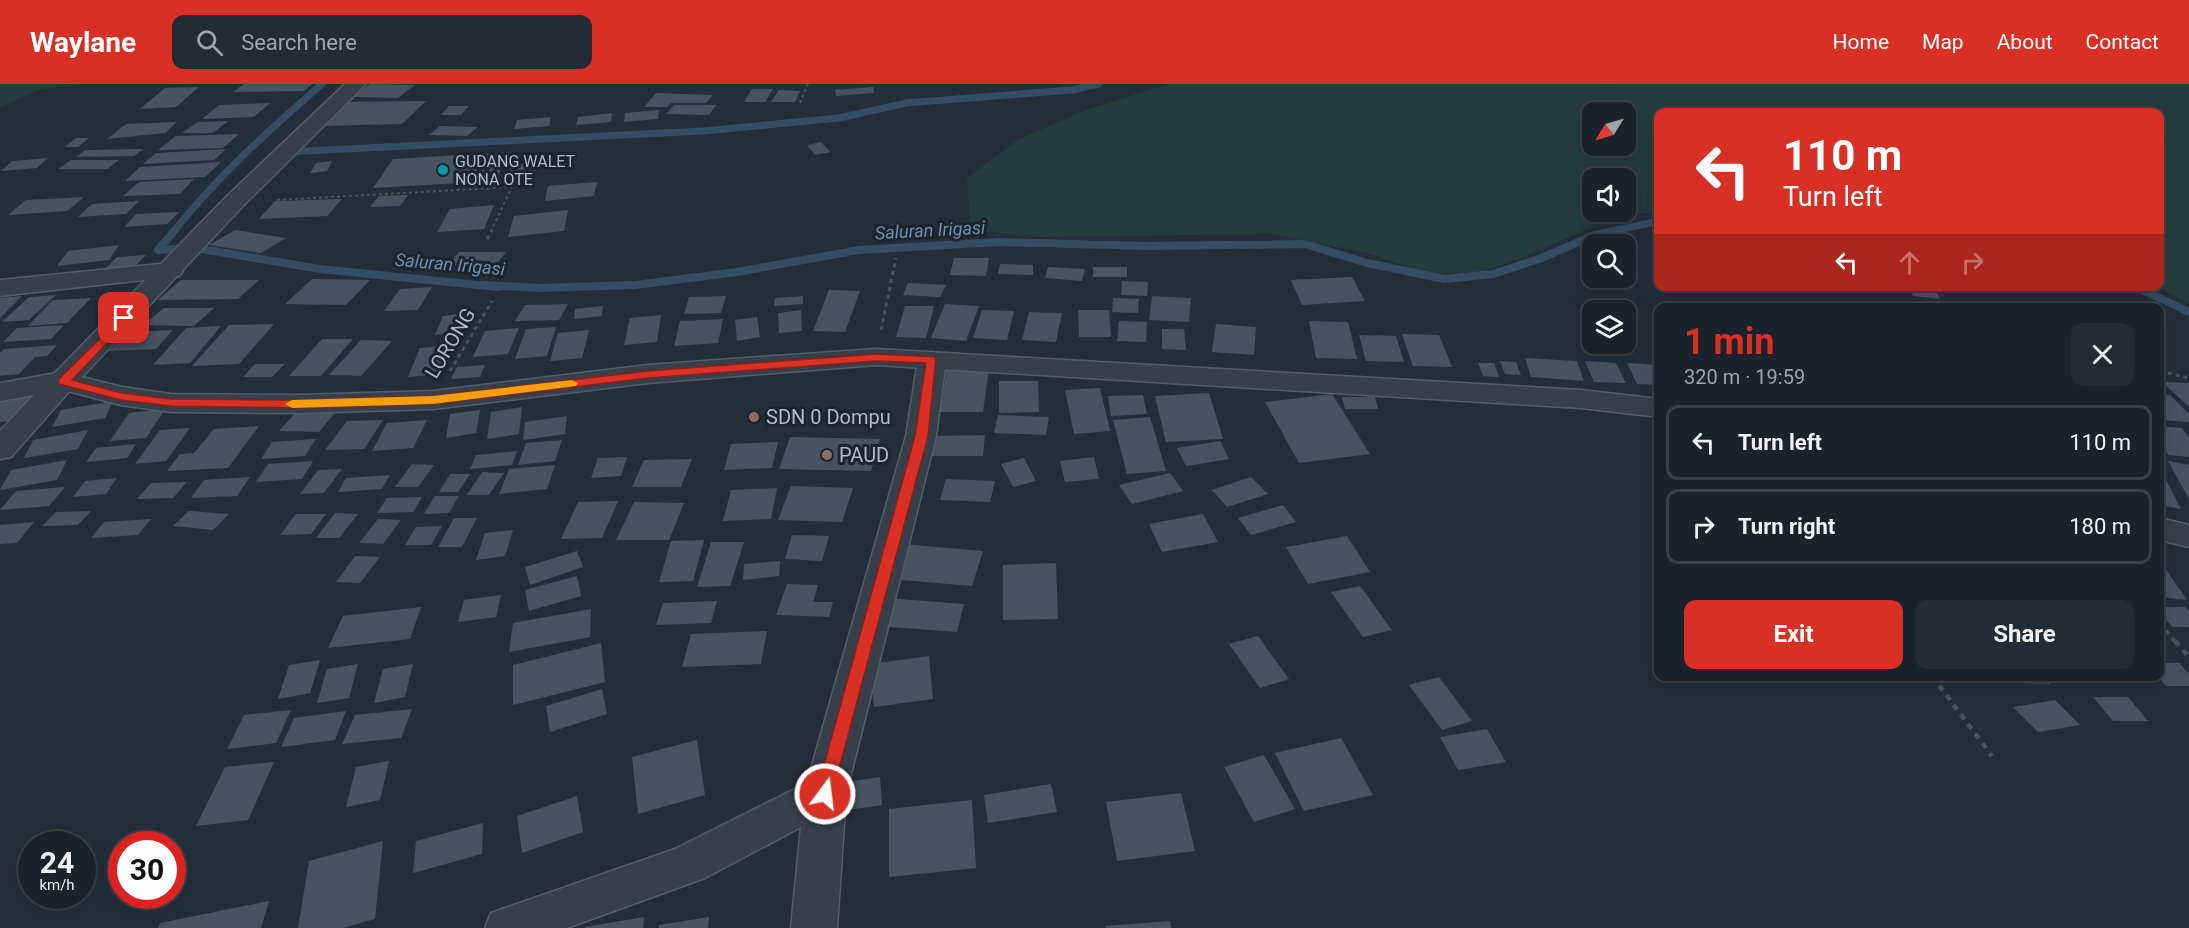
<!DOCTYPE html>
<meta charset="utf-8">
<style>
:root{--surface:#1a232c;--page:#232b34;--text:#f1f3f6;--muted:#9fa4a9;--line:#384048;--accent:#d93025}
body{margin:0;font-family:Roboto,sans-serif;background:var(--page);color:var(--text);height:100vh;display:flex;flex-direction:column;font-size:22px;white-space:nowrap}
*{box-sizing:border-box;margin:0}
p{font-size:20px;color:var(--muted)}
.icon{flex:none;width:33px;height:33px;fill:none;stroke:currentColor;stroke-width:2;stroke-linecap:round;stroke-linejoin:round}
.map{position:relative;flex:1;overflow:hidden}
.drawer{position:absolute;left:1654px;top:219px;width:510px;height:378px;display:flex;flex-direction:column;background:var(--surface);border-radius:12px;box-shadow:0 6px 24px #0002,0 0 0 2px var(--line)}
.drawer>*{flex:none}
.hud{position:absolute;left:1654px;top:24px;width:510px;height:183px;border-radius:12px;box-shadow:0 6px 24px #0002,0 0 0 2px var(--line);background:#d93025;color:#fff;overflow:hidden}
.needle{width:39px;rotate:233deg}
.tools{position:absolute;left:1582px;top:18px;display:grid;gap:12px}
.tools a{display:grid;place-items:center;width:54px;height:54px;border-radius:12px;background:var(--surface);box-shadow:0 6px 24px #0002,0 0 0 2px var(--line);font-size:30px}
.speed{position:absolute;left:18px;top:747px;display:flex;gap:12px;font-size:30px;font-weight:700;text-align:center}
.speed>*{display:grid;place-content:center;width:78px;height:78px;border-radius:50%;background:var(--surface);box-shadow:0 6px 24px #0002,0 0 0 2px var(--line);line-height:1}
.speed small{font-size:15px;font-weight:400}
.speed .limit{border:9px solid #d22;background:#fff;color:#111}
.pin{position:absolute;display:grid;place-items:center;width:51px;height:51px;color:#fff;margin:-26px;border-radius:12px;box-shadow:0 3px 9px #0006}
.me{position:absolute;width:66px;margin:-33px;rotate:15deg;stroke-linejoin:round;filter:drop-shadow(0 0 4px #0008)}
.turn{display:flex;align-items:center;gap:21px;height:126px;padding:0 30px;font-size:27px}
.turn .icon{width:78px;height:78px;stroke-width:2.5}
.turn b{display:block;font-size:42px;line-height:51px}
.lanes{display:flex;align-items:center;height:57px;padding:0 30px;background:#0003;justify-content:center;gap:30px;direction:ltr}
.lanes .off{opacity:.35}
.round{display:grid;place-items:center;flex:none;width:63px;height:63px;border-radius:12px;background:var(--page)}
.overview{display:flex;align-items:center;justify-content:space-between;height:102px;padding:0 30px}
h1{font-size:36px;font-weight:700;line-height:45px;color:var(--accent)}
.primary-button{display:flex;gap:12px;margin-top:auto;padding:12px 30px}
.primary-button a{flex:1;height:69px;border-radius:12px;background:var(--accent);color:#fff;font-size:24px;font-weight:700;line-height:69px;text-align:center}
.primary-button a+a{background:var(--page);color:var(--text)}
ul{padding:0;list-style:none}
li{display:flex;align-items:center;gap:18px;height:75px;margin:0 12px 9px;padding:0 18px;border:3px solid var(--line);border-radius:12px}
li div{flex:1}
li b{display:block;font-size:22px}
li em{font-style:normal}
header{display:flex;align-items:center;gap:36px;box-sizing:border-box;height:84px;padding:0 30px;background:var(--accent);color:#fff}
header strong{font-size:28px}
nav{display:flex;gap:33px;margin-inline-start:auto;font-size:21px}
.search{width:420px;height:54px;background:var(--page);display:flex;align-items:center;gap:15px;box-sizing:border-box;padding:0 21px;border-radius:12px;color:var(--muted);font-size:22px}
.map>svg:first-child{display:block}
.green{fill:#243c3c;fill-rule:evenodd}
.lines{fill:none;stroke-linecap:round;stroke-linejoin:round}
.stream-far1{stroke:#354c63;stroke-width:7}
.stream{stroke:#354c63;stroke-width:8}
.building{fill:#465462}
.minor-casing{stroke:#545e69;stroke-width:3}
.tertiary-casing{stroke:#545e69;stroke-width:3}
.path-far3{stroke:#425859;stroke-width:2;stroke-dasharray:3 3;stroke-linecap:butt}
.path-far2{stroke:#425859;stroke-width:3;stroke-dasharray:4 4;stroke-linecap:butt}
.path-far1{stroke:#425859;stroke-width:4;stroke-dasharray:4.5 4.5;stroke-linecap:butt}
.path{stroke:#425859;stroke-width:4.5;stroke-dasharray:6 6;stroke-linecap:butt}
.minor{fill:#36404b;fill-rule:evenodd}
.tertiary{fill:#36404b;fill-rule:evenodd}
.route{fill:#d93025;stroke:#8d1f18;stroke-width:1.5}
.slow{fill:#f59e0b}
.culture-dot{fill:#0f9aa8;stroke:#1b2530;stroke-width:2}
.education-dot{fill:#8d6e63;stroke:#1b2530;stroke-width:2}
.labels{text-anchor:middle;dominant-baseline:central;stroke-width:6;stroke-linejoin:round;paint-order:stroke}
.far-poi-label{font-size:16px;fill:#b1bbc7;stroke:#1b2530;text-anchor:start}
.far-water-label{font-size:18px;font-style:italic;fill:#708fab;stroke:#1b2530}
.street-label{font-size:20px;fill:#b1bbc7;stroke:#1b2530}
.poi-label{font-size:20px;fill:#b1bbc7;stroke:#1b2530;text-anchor:start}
</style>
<header>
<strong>Waylane</strong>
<div class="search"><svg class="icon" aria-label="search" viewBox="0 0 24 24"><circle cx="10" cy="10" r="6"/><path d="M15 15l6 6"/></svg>Search here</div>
<nav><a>Home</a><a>Map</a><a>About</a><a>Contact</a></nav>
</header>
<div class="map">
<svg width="2189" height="844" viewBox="0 0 2189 844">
<rect width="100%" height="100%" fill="#222f3b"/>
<path class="green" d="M0 0H85L38 6 0 24Z
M1169 0H2189V220L2158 203 2160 202V28H1659V129H1626L1518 175 1479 188 1429 190 1367 169 1272 150 1039 153 979 147 970 141 967 94 1019 55 1086 26ZM1593 28H1626V62H1593ZM1593 94H1626V128H1593Z"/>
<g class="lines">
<path class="stream-far1" d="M287 68 703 47 839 34 906 19 1072 6 1099 0
M174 147C219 91 268 47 322 0
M1613 147 1659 137"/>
<path class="stream" d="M175 146 158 166 195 164 320 185 498 203 483 201 540 204 635 201 737 188 859 166 999 158 1146 162 1305 160 1367 179 1444 195 1493 190 1539 175 1595 151 1620 146
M2134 202 2189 228"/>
</g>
<path class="building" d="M244 0H312L304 7 233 8Z
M370 0 415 1 398 14 353 13Z
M199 3 176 23 140 25 165 4Z
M873 3 874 9 836 12 835 6Z
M752 5H773L765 18H744Z
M779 6 800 7 795 18H771Z
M656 9 713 11 706 19H671L667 23H644Z
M426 17 402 40 322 42 348 18Z
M270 19 254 33 202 35 219 21Z
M674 21H716L709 31 666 30Z
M449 22H469L461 31H441Z
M659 26 658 35 624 38 625 29Z
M612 29 611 38 576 41 578 33Z
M551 33 549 42 514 45 517 36Z
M228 37 213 49H182L198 38Z
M177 38 165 49 107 55 126 40Z
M440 42 478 43 467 52 429 51Z
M239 50 223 64 158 66 176 52Z
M76 54H89L78 63H65Z
M821 58 830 68 815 71 807 61Z
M143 65 134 72 76 73 85 66Z
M226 65 214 76 143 80 156 69Z
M510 68 495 97 373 104 393 75Z
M48 74 37 84 1 87 12 77Z
M71 76H119L107 85H58Z
M332 77 327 87 310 89 316 79Z
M221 78 205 93 125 97 140 83Z
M539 79 534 89 507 90 513 80Z
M194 95 180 110 123 112 139 98Z
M597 98 594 112 545 117 548 102Z
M408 111 400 122 370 123 379 112Z
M84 113 67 127 8 131 26 116Z
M342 115 327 132 259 135 275 117Z
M139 117 126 130 78 133 92 120Z
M494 121 484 145 437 148 450 125Z
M568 126 564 147 508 153 514 132Z
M179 128 167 140 124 143 136 130Z
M235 146 286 154 261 169 209 161Z
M119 161 109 176 57 182 68 167Z
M459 168H506L495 182H448Z
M146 171 129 188 100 190 117 173Z
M954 174H989L986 192 950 191Z
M1000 180 1033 181V191L998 190Z
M1048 183 1085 185 1082 197 1045 194Z
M1093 183H1127V193H1093Z
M1352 193 1365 217 1302 221 1291 196Z
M312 195 370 196 346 221 285 220Z
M181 196H259L238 215 158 216Z
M1122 197 1148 198 1147 212 1121 211Z
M908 199 946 201 940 213 903 211Z
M1909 202H1934L1940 215 1913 212Z
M432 203 418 226 384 227 400 205Z
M829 206 860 207 845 248 813 247Z
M56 211 29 236 2 238 29 213Z
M22 212 0 234V214Z
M726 212 721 229 684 230 689 213Z
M803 212V220L774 222 775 214Z
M1152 212 1191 214 1189 238 1149 236Z
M91 214 67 239 28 242 53 216Z
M1113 214 1139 215 1138 229 1112 228Z
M1833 218 1869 222 1868 224H1836Z
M568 220 559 236 515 237 525 221Z
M945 220 979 222 966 257 931 254Z
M603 222 602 232 574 235 575 225Z
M905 222H934L926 254 896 253Z
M164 224H214L194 242 143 241Z
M801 226 802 247 779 249 778 229Z
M982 226 1014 227 1007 256 973 254Z
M1078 226H1109L1111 253H1079Z
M1029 228 1062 229 1056 258 1022 256Z
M469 229 463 248 435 251 443 232Z
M661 231 657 258 624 261 630 234Z
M757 233 760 253 737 257 735 236Z
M723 235 718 259 674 262 680 237Z
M1119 237 1147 238 1146 258 1117 257Z
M1309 237 1348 238 1357 275 1316 274Z
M274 240 239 280 192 282 229 241Z
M1216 240 1256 243 1254 271 1212 268Z
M64 241 51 255 3 258 17 244Z
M221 242 190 279 153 281 186 244Z
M556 243 547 272 515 275 526 245Z
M519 244 508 270 473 273 485 247Z
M1162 245H1184L1186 266 1162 265Z
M173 246 156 265 109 267 128 248Z
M589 246 582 274 550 277 558 249Z
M1402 250 1439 251 1452 283 1413 282Z
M1359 251 1396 252 1404 278 1366 277Z
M322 255H353L321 292H289Z
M361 256 392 257 361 292 329 291Z
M57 261 47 272 35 273 19 290 0 292V269L4 265Z
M452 261 440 290 408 293 420 264Z
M1525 274 1577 277 1584 297 1531 293Z
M1500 277 1516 278 1521 291 1505 290Z
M1585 277 1616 279 1626 299 1594 298Z
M1478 279H1494L1499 293 1483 292Z
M1627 279 1659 281V301L1637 300Z
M255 280H285L272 293H243Z
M485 281 480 293 451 295 457 283Z
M947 284H989L983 328H940Z
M999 297H1038L1039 328 999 329Z
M2162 298 2189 299V323Z
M1100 304 1110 347 1074 350 1065 306Z
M35 307 11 337 0 338V311Z
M1209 309 1223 355 1166 358 1155 312Z
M1332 310 1370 370 1299 379 1265 318Z
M2160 310 2170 311 2189 330V338L2160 336Z
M1143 311 1147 330 1111 332 1108 312Z
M1342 313H1375L1378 325H1345Z
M113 317 105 334 52 343 61 326Z
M522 323 519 350 487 355 491 328Z
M165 325 146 354 110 357 129 329Z
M299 325H338L319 348 279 347Z
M480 326 476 349 446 354 450 330Z
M998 331 1049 333 1046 351 994 349Z
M567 332 565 350 523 356 525 338Z
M1150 333 1166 387 1127 390 1113 336Z
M383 336 364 365 325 366 347 337Z
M427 336 413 364 372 367 387 339Z
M259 342 228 384 167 387 180 370 194 369 214 345Z
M2160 342 2182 344 2189 354V373L2168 371 2160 360Z
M190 344 166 377 135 380 160 346Z
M88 346 78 365 24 374 33 356Z
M985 351 983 372H928L932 352Z
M790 353 880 355 871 387 779 385Z
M316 355 305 372 261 375 272 358Z
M562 356 555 377 518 381 526 359Z
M1220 357 1229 375 1186 382 1177 364Z
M778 358 772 384 724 386 731 360Z
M136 360 127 374 86 378 96 364Z
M517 367 512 381 470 385 476 371Z
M627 373 621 392 591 394 598 374Z
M1094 373 1099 395 1065 398 1060 377Z
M1024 374 1036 397 1013 403 1001 380Z
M692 375 681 403H632L644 376Z
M67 376 57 396 0 406 11 386Z
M313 377 302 395 256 398 268 380Z
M2168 377 2189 381V415Z
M412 380 434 381 418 403H395Z
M555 381 547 405 499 410 509 385Z
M2160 384 2181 425 2160 421Z
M342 385 324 409 300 410 318 386Z
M482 388 504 389 489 411H467Z
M1170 389 1183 407 1132 420 1119 401Z
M450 390H470L458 408H439Z
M390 391 382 405 338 408 346 394Z
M250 393 237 412 191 414 204 396Z
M1251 393 1268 410 1227 423 1212 406Z
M117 394 106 410 73 413 85 397Z
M946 395 995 397 990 418 940 416Z
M187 398 173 414 137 415 151 399Z
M791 402 853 404 842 438 778 436Z
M65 403 49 422 0 426 16 407Z
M777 404 771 435 723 437 731 406Z
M435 412H459L449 429 424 430Z
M422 413 413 428 377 429 387 414Z
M618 417 602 454 561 455 578 418Z
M634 418 684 419 669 456H616Z
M1283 421 1296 438 1251 451 1238 434Z
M91 427 78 441 42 442 56 428Z
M189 427 229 430 213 446 173 442Z
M335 429 358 430 339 454H316Z
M296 430H326L311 450 280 451Z
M1203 430 1218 458 1162 468 1149 440Z
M454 434H477L462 463H438Z
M151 435 138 451 91 454 104 438Z
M378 435 401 436 383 460 359 459Z
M34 438 17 459 0 460V441Z
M442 442 431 461H405L416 443Z
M513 446 505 472 476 476 485 449Z
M792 451 829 452 822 477 785 475Z
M1347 452 1370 488 1308 500 1286 463Z
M704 456 693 497 659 498 671 457Z
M711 458H744L730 502 697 503Z
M903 460 983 467 972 502 890 495Z
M577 467 583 483 530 501 525 483Z
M355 472 380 473 360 499 336 498Z
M780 477 779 492 743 496 744 480Z
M2160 477 2187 516 2160 513Z
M1056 479 1058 535 1003 536V481Z
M577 492 581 512 529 527 525 506Z
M787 500 818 501 813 518H833L829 533 776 531Z
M1360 502 1392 546 1363 553 1331 508Z
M501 511 496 533 458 538 464 516Z
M886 514 964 520 957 548 877 542Z
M717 517 711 539 656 541 663 519Z
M421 523 410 555 328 564 343 532Z
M2160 523H2185L2189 527V543H2173L2160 530Z
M591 525 590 553 509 568 513 539Z
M767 547 761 580 682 583 691 550Z
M1258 552 1289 595 1260 604 1229 560Z
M601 559 605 598 513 621V581Z
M929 572 933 615 874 623 871 580Z
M320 576 310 609 278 615 289 581Z
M2160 579H2179L2189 590V602H2166L2158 592H2160Z
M358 580 349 614 317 619 327 585Z
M413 580 405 613 374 619 383 585Z
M2011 592H2045L2051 600 2016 599Z
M1439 593 1472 637 1442 646 1409 601Z
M602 605 607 630 550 648 546 622Z
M2093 613H2128L2148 637H2113Z
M2055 616 2080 641 2038 648 2013 623Z
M412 625 401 654 342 660 355 631Z
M291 626 276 659 227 665 244 631Z
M346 627 335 656 281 663 294 634Z
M1487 645 1506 678 1458 686 1440 653Z
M1341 654 1373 711 1304 727 1275 669Z
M697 656 705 711 638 730 632 673Z
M1264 671 1295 725 1254 738 1224 683Z
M389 677 380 716 346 723 356 683Z
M274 678 248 736 196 742 225 683Z
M880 693 882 721 841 727 840 699Z
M1051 700 1057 728 988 739 984 711Z
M1181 709 1195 767 1117 777 1106 718Z
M577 712 583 748 522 769 517 732Z
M972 716 976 784 889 793V725Z
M483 739 482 770 413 789 416 757Z
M383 757 375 835 343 844H298L309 777Z
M269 817 261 844H158L160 839Z
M644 833 643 844H586L585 843Z
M709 833 708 844H659V841Z
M1170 837 1171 844H1105V842Z"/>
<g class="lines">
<defs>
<path id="minor" d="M170 179 179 182 183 187 179 192 0 212V196Z
M932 268 942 270 946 276 936 352 846 710 837 844H791L801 743 705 794 567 844H485L491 829 675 765 807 699 906 352 918 276 922 270Z
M63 288 73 291 77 297 73 303 11 373 0 375V347L34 311 0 317V299Z"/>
<path id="tertiary" d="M345 0H366L242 123 82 293 122 303 171 310 301 311 433 307 648 281 876 265 1581 306 1659 315V333L1581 324 876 281 648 299 433 325 301 329 171 328 121 321 53 303 49 297 53 291 226 113Z
M2160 434 2189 441V463L2160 456Z"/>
</defs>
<use href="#minor" class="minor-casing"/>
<use href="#tertiary" class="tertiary-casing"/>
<path class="path-far3" d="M800 19 808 0
M277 116 512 103 491 147"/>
<path class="path-far2" d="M487 155 492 146
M881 246 896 174
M450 287 492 217
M2160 287 2189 294"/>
<path class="path-far1" d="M2160 540 2176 559"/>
<path class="path" d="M2175 557 2189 573
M1932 592 1992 672"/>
<use href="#minor" class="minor"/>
<use href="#tertiary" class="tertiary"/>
</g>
<path class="route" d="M124 231 130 234 128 237 72 296 122 309 171 315 301 316 433 312 648 287 876 270 936 273 928 352 831 715 825 717 819 715 816 710 915 352 926 279 876 277 648 294 433 320 301 324 171 322 121 316 59 300V295Z"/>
<path class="slow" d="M572 296 578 299 576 302 433 320 292 324 285 320 292 316 433 312Z"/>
<circle class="culture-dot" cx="443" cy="86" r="6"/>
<g class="education-dot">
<circle cx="754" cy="333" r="6"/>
<circle cx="827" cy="371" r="6"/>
</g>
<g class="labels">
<g class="far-poi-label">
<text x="455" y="77">GUDANG WALET<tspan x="455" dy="18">NONA OTE</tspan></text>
</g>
<g class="far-water-label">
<text transform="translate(930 146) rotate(-3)">Saluran Irigasi</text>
<text transform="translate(450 180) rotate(5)">Saluran Irigasi</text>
</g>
<g class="street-label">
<text transform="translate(450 259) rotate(-59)">LORONG</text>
</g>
<g class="poi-label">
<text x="766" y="333">SDN 0 Dompu</text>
<text x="839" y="371">PAUD</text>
</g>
</g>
</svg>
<div class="tools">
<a><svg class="needle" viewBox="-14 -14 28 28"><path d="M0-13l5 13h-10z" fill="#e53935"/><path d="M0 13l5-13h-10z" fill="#9fa4a9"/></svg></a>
<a><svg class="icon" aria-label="sound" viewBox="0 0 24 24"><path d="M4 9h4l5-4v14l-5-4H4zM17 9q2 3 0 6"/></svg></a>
<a><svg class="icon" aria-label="search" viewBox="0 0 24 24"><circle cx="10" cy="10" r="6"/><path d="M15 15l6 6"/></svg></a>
<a><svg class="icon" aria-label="layers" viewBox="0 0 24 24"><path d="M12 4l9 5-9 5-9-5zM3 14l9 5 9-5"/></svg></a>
</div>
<div class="speed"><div>24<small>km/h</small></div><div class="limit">30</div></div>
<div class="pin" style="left:124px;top:234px;background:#d93025"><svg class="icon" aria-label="arrive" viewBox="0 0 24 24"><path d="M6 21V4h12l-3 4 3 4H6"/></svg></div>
<svg class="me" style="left:825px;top:710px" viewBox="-20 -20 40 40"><circle r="17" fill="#d93025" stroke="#fff" stroke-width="3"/><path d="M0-11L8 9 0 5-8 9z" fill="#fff"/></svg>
<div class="hud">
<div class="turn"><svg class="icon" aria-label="left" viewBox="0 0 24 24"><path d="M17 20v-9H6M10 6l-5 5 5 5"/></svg><div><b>110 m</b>Turn left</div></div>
<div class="lanes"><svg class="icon" aria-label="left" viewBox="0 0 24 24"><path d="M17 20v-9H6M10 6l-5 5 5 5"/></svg><svg class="icon off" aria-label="ahead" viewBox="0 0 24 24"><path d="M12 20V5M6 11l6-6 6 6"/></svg><svg class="icon off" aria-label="right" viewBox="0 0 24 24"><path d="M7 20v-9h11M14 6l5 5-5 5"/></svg></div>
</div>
<section class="drawer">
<div class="overview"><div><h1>1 min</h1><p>320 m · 19:59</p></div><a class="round"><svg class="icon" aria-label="close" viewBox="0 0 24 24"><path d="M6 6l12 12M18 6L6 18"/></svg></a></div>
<ul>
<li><svg class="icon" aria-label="left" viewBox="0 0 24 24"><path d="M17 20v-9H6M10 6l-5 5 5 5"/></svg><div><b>Turn left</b></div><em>110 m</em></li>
<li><svg class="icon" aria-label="right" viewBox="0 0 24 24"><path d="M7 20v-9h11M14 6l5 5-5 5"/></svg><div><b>Turn right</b></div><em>180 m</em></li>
</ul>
<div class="primary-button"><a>Exit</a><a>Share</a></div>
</section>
</div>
